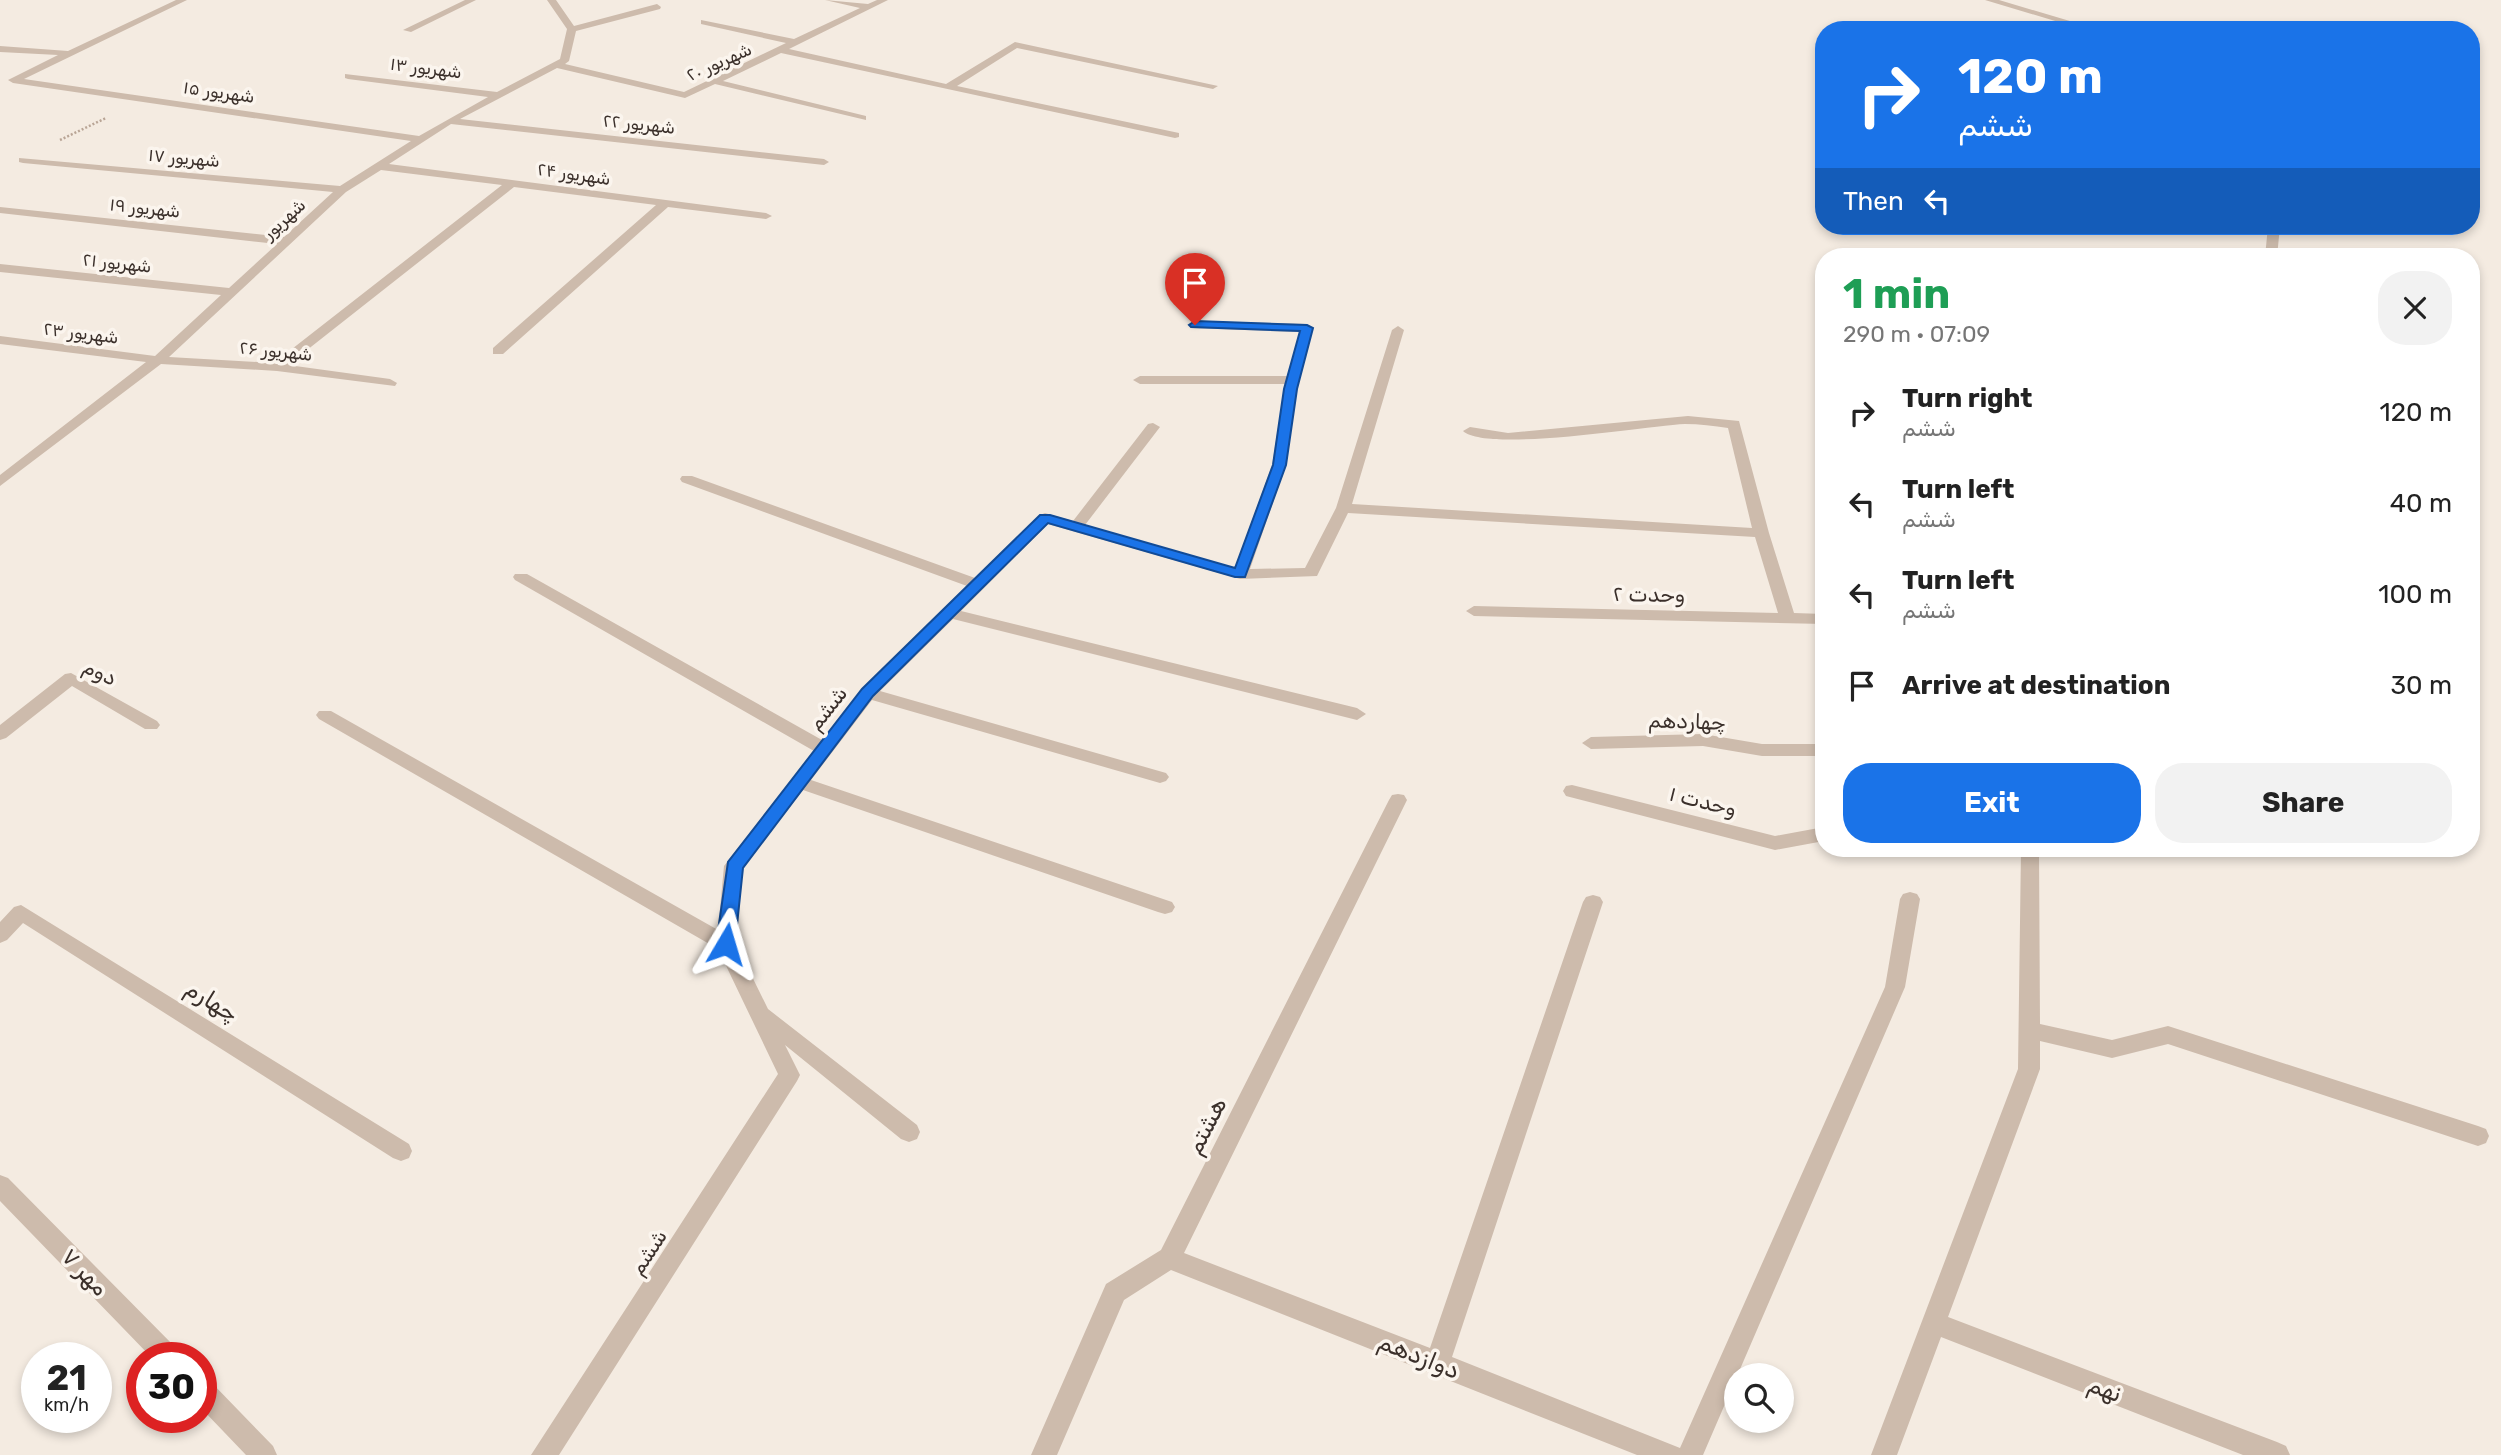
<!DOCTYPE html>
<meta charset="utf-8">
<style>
:root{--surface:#fff;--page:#f2f2f2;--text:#222;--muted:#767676;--accent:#1a73e8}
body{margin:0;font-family:Rubik,"Noto Sans Arabic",sans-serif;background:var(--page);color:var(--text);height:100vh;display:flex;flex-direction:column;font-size:26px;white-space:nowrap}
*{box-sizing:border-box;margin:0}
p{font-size:23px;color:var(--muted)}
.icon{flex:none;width:38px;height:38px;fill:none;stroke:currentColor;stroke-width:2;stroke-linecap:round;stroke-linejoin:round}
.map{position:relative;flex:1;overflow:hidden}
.sheet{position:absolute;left:1815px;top:248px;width:665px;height:609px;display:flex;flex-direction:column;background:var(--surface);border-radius:28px;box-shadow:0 4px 10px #0003}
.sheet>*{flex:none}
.guide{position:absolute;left:1815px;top:21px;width:665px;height:214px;border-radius:28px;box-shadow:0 4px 10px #0003;background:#1a73e8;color:#fff;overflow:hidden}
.fabs{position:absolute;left:1724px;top:1363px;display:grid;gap:14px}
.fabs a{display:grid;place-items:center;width:70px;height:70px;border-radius:50%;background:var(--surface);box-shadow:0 4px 10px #0003;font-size:35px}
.speed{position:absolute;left:21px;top:1342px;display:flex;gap:14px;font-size:35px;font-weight:700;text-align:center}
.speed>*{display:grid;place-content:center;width:91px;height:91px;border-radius:50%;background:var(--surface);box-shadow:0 4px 10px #0003;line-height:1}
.speed small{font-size:18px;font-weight:400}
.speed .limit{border:10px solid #d22;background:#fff;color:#111}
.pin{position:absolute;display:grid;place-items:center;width:60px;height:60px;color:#fff;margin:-72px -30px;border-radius:50% 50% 50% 0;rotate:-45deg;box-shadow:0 0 7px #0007}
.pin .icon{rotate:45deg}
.me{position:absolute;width:77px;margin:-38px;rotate:7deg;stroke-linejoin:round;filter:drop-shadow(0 0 5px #0008)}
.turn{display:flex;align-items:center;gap:24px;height:147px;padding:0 28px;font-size:32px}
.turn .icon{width:91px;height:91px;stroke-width:2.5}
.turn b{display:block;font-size:49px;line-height:60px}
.then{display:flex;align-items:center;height:66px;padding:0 28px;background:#0003;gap:14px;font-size:26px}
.round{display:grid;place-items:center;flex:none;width:74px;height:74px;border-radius:28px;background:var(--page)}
.headline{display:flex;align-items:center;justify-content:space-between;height:119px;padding:0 28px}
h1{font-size:42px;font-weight:700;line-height:52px;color:#1e9e55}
.action{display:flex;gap:14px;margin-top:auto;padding:14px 28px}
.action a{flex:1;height:80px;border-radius:28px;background:var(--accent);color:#fff;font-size:28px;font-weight:700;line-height:80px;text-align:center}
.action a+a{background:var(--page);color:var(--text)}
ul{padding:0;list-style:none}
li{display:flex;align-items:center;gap:21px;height:91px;padding:0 28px}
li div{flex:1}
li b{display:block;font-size:26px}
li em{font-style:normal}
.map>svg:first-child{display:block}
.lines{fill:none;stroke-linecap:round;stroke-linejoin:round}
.path{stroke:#b9a596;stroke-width:2.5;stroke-dasharray:2 2;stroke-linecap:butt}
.minor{fill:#cdbbac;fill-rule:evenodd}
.route{fill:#1a73e8;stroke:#114b97;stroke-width:2}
.labels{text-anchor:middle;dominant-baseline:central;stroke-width:7;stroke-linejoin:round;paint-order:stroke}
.far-street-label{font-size:18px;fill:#3b302b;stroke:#fbf5ee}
.street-label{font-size:21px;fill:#3b302b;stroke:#fbf5ee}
.near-street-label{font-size:24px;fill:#3b302b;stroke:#fbf5ee}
</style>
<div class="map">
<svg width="2501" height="1455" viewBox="0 0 2501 1455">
<rect width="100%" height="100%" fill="#f4ebe1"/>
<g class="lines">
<path class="path" d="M60 140 106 118"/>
<path class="minor" d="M176 0H187L24 79 419 136 488 97 348 79 345 78V74L497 92 560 59 567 29 547 0H556L574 26 657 4 661 7 660 9 576 31 569 61 565 64 684 92 786 43 701 24V20L794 39 860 8 825 0 868 4 877 0H888L789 49 946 84 1015 42 1218 86 1213 89 1017 48 957 86 1179 133V137L1175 138 781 53 723 81 866 116V120L715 84 685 98 557 68 460 119 824 159 829 162 824 165 451 124 389 164 766 213 772 216 766 219 668 207 503 354H493V348L656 205 514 187 288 365 390 379 397 383 395 386 277 371 161 364 0 486V475L146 362 0 344V336L155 356 221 295 0 272V264L229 288 277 244 0 213V207L284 237 333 192 23 163 19 162V158L340 186 411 141 13 83 8 80 58 55 0 52V46L68 51ZM381 170 502 185 274 363 169 357 346 192Z
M465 0H476L411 32 403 30Z
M1985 0H1999L2100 30H2085Z
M2268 226H2280L2277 257H2265Z
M1195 321 1307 324 1313 328 1297 389 1286 465 1250 569 1305 568 1336 508 1392 330 1398 326 1404 330 1352 504 1752 528 1728 428C1714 426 1699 424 1685 424 1645 426 1488 453 1463 431L1470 427 1508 433 1688 416 1739 421 1769 533 1794 613 1824 614V624L1474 616 1466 611 1474 606 1778 613 1755 537 1348 513 1317 576 1240 579 1048 524 961 611 1357 708 1366 714 1357 720 953 619 880 691 1166 773 1169 777 1166 781 1160 783 872 700 811 780 1172 902 1175 907 1172 912 1165 914 1158 912 803 790 743 867 736 944 768 1009 917 1125 920 1132 917 1139 909 1142 901 1139 785 1045 800 1075 797 1081 559 1455H531L778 1074 718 949 319 719 316 715 319 711H331L718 930 724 866 814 751 515 580 513 577 515 574H527L822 740 862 689 967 586 682 482 680 479 682 476H692L975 578 1040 515 1045 513 1073 521 1148 424 1153 423 1160 427 1085 525 1235 568 1272 465 1285 384H1140L1133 380 1140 376H1287L1300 332 1191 328 1189 325Z
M71 673 157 721 160 725 157 729H145L72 686 6 738 0 740V725L65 674Z
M1703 734 1762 744H1824V756H1762L1703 746 1591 749 1582 743 1591 737Z
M1572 785 1775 836 1824 827V841L1775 850 1566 796 1563 791 1566 786Z
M1398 794 1404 795 1407 800 1184 1253 1430 1348 1583 902 1586 897 1593 895 1600 897 1603 902 1452 1357 1680 1448 1885 987 1900 899 1903 894 1910 892 1917 894 1920 899 1905 987 1703 1455H1637L1171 1270 1124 1300 1057 1455H1031L1106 1284 1161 1250 1389 800 1392 795Z
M2021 849H2039L2040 1024 2112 1040 2168 1026 2478 1126 2486 1129 2489 1136 2486 1143 2478 1146 2168 1044 2112 1058 2040 1041V1069L1948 1317 2277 1442 2286 1446 2290 1455H2243L1941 1337 1897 1455H1871L2018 1069Z
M21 905 409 1144 412 1151 409 1158 401 1161 393 1158 23 923 7 940 0 943V922L14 907Z
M0 1175 8 1178 178 1350 181 1358H152L0 1201Z
M201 1378 210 1381 273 1446 277 1455H246L201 1408Z"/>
</g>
<path class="route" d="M1195 321 1307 325 1313 328 1297 389 1286 465 1245 577H1235L1048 523 873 696 743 868 735 944 732 949H719L716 944 728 862 862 689 1040 515H1050L1235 568 1273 465 1284 389 1300 331 1191 327 1189 325Z"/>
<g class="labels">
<g class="far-street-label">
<text transform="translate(719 62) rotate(-24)">شهریور ۲۰</text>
<text transform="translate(426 68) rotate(7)">شهریور ۱۳</text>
<text transform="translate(219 92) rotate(8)">شهریور ۱۵</text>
<text transform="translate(639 124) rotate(6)">شهریور ۲۲</text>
<text transform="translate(184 158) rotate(5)">شهریور ۱۷</text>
<text transform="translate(574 174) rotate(8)">شهریور ۲۴</text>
<text transform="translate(145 208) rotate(6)">شهریور ۱۹</text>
<text transform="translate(284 219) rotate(-42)">شهریور</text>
<text transform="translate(117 263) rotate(6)">شهریور ۲۱</text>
<text transform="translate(81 333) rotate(7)">شهریور ۲۳</text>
<text transform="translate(276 351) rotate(6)">شهریور ۲۶</text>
</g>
<g class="street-label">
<text transform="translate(1649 594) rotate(1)">وحدت ۲</text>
<text transform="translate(100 672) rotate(25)">دوم</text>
<text transform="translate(827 708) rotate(-52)">ششم</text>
<text transform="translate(1687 721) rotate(2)">چهاردهم</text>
<text transform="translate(1703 801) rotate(14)">وحدت ۱</text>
<text transform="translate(648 1252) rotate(-57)">ششم</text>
</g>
<g class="near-street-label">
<text transform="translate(212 1001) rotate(32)">چهارم</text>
<text transform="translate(1206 1126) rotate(-63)">هشتم</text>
<text transform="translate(85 1272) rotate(46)">مهر ۷</text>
<text transform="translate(1419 1356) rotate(22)">دوازدهم</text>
<text transform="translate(2105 1389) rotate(21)">نهم</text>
</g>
</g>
</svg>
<div class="fabs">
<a><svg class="icon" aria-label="search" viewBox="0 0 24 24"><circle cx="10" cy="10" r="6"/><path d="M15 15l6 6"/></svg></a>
</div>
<div class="speed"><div>21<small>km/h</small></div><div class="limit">30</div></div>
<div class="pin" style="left:1195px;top:325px;background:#d93025"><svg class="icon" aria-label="arrive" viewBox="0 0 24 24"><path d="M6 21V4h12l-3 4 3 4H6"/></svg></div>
<svg class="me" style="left:726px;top:944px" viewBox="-20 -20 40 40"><path d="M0-17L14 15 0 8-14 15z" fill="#1a73e8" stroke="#fff" stroke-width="4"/></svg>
<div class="guide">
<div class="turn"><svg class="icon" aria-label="right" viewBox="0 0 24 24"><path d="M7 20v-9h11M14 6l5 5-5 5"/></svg><div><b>120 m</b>ششم</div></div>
<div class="then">Then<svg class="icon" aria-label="left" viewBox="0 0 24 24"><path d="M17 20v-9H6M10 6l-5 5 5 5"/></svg></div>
</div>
<section class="sheet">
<div class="headline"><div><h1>1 min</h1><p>290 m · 07:09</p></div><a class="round"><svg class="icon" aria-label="close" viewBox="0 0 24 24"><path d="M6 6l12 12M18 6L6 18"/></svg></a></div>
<ul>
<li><svg class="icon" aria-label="right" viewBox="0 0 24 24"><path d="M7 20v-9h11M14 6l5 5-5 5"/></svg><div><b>Turn right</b><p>ششم</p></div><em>120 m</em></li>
<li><svg class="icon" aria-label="left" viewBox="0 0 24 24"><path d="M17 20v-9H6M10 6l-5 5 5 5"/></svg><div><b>Turn left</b><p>ششم</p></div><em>40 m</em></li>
<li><svg class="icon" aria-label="left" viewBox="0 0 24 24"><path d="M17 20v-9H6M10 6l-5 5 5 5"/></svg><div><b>Turn left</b><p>ششم</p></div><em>100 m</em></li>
<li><svg class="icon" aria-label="arrive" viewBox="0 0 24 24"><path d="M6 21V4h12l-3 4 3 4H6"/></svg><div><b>Arrive at destination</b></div><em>30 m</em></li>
</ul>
<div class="action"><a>Exit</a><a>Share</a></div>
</section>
</div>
